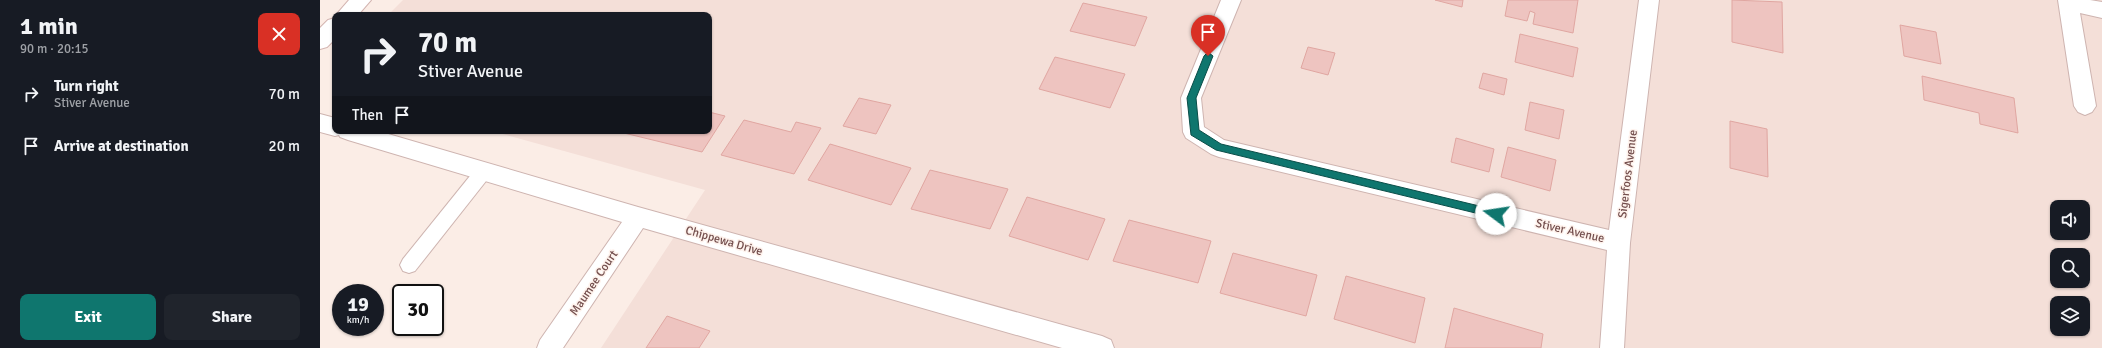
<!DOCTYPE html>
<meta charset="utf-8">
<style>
:root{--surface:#171b24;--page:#20242c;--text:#f1f3f6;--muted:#9ea1a6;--accent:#0f766e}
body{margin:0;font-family:Signika,sans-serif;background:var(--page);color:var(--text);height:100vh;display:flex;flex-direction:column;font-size:15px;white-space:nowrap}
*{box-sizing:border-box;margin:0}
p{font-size:13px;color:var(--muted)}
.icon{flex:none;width:22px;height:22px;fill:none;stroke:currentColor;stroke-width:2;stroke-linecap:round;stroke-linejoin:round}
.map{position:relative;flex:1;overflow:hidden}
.drawer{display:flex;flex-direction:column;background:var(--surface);width:320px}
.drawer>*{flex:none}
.hud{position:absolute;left:12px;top:12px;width:380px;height:122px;border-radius:8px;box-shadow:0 1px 3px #0004;background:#171b24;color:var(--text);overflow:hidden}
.buttons{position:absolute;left:1730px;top:200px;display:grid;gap:8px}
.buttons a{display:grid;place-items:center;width:40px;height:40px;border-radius:8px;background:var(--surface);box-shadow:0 1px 3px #0004;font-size:20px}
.speed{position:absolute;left:12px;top:284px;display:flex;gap:8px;font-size:20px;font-weight:700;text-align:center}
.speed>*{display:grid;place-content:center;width:52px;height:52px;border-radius:50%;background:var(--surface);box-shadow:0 1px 3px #0004;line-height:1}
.speed small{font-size:10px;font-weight:400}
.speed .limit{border:2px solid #111;border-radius:6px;background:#fff;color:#111}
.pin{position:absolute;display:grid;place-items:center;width:34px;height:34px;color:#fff;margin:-41px -17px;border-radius:50% 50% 50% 0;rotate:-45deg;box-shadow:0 0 4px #0007}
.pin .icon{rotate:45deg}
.me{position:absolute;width:44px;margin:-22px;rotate:284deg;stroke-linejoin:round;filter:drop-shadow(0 0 3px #0008)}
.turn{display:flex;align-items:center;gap:14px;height:84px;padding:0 20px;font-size:18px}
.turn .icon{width:52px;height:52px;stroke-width:2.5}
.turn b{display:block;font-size:28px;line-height:34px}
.then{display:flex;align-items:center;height:38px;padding:0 20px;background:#0003;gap:8px;font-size:15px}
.round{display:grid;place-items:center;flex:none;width:42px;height:42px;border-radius:8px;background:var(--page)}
.summary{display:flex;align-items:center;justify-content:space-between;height:68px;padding:0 20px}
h1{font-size:24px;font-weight:700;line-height:30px}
.button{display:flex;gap:8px;margin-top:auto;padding:8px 20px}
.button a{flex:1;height:46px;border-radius:8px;background:var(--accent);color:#fff;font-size:16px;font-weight:700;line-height:46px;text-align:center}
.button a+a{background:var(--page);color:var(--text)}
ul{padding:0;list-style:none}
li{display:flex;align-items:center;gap:12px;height:52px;padding:0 20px}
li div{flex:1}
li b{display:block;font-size:15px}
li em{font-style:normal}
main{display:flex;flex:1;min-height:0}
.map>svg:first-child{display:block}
.residential{fill:#f4dfd8;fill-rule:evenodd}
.building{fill:#eec4c0;stroke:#e0a6a1}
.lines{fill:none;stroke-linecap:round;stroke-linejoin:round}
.lane-casing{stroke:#ceb4b0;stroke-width:2}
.street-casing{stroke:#ceb4b0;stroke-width:2}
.secondary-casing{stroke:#d3b4b0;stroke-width:2}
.lane{fill:#fff;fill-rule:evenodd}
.street{fill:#fff;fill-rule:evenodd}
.secondary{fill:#fff;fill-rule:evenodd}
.route{fill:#0f766e;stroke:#0a4d48}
.labels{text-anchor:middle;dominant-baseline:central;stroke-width:3;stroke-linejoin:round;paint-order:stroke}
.street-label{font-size:12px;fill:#734e4d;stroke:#fef2ec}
</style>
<main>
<section class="drawer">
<div class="summary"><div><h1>1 min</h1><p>90 m · 20:15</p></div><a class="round" style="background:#d93025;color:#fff"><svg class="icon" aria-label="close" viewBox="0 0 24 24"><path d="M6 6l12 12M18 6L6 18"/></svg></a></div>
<ul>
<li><svg class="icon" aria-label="right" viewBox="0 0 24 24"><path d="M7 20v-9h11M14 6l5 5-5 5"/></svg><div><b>Turn right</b><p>Stiver Avenue</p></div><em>70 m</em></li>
<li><svg class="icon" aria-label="arrive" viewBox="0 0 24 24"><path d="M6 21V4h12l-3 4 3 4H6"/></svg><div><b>Arrive at destination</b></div><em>20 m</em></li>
</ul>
<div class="button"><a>Exit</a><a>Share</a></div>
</section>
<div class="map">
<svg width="1782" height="348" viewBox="0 0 1782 348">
<rect width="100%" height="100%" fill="#fbede6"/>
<path class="residential" d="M83 0H1782V348H281L385 190 172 131H389V15H68ZM1737 207H1763V233H1737ZM1737 255H1763V281H1737ZM1737 303H1763V329H1737Z"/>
<path class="building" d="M1115 0H1143L1142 7Z
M1188 0H1258L1253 33 1213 24 1215 13 1210 11 1207 21 1185 16Z
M1412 0 1462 2 1463 53 1412 42Z
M763 3 827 17 815 46 750 31Z
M1580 25 1616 32 1621 64 1584 56Z
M1200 34 1258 48 1253 77 1195 62Z
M988 47 1015 53 1008 75 981 68Z
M735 57 805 74 790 108 719 89Z
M1163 73 1187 79 1184 95 1159 88Z
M1602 76 1694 98 1698 133 1660 124 1659 113 1604 100Z
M539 98 571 105 556 134 523 126Z
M1210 102 1244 110 1239 139 1205 130Z
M389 112 405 116 382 152 304 133 305 131H389Z
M424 120 471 132 476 122 501 128 474 174 401 155Z
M1410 121 1447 129 1448 177 1410 168Z
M1136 138 1174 149 1169 172 1131 162Z
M510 144 591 168 571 205 488 180Z
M1188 147 1236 160 1230 191 1181 177Z
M610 170 688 189 670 229 591 209Z
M707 197 785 219 768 260 689 236Z
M809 220 891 241 878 283 793 261Z
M913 253 997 275 986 316 900 293Z
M1026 276 1105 298 1095 343 1014 319Z
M1134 308 1223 334 1221 348H1125Z
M347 316 390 331 379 348H326Z"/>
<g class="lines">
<defs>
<path id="lane" d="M164 164 170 166 172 171 170 176 95 271 89 273 83 271 80 265 83 259 158 166Z"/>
<path id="street" d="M901 0H921L881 98 884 127 904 140 1289 230 1319 0H1339L1310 243 1304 348H1280L1287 250 899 157 891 154 866 138 863 132 861 98Z
M1738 0H1770L1782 2V18L1760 13 1776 106 1772 112 1765 115 1758 112 1754 106Z
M0 114 15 118V131H58L318 207 782 336 791 340 794 348H742L323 228 243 348H217L220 340 302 222 28 140 20 137 19 135 15 136 0 132Z"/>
<path id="secondary" d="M29 0H51L38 15H16Z
M15 18V39L7 47 0 49V28L8 20Z"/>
</defs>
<use href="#lane" class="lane-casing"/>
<use href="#street" class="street-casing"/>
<use href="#secondary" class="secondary-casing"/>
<use href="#lane" class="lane"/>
<use href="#street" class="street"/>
<use href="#secondary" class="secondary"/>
</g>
<path class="route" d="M888 52 893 56 876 98 879 130 901 144 1176 210 1179 211V217L1176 218 896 150 871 135 867 98 884 56Z"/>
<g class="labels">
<g class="street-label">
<text transform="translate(1308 174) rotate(-83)">Sigerfoos Avenue</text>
<text transform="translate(1250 231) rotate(13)">Stiver Avenue</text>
<text transform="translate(404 241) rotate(16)">Chippewa Drive</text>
<text transform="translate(274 283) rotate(-56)">Maumee Court</text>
</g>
</g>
</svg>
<div class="buttons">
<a><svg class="icon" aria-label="sound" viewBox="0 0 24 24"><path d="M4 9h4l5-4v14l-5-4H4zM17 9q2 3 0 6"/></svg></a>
<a><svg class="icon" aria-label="search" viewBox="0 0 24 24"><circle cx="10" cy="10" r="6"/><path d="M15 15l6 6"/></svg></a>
<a><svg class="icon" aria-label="layers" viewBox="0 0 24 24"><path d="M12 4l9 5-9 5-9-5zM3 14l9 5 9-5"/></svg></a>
</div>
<div class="speed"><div>19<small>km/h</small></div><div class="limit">30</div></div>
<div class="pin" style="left:888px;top:56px;background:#d93025"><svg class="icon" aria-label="arrive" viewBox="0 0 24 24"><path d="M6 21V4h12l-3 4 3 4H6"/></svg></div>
<svg class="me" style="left:1176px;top:214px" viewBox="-20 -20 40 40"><circle r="19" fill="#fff"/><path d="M0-13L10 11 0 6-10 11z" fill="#0f766e"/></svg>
<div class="hud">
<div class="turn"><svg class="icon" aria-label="right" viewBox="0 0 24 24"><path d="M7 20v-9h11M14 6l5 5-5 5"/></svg><div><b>70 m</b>Stiver Avenue</div></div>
<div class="then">Then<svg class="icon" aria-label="arrive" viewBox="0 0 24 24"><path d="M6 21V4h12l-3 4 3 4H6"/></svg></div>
</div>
</div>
</main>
